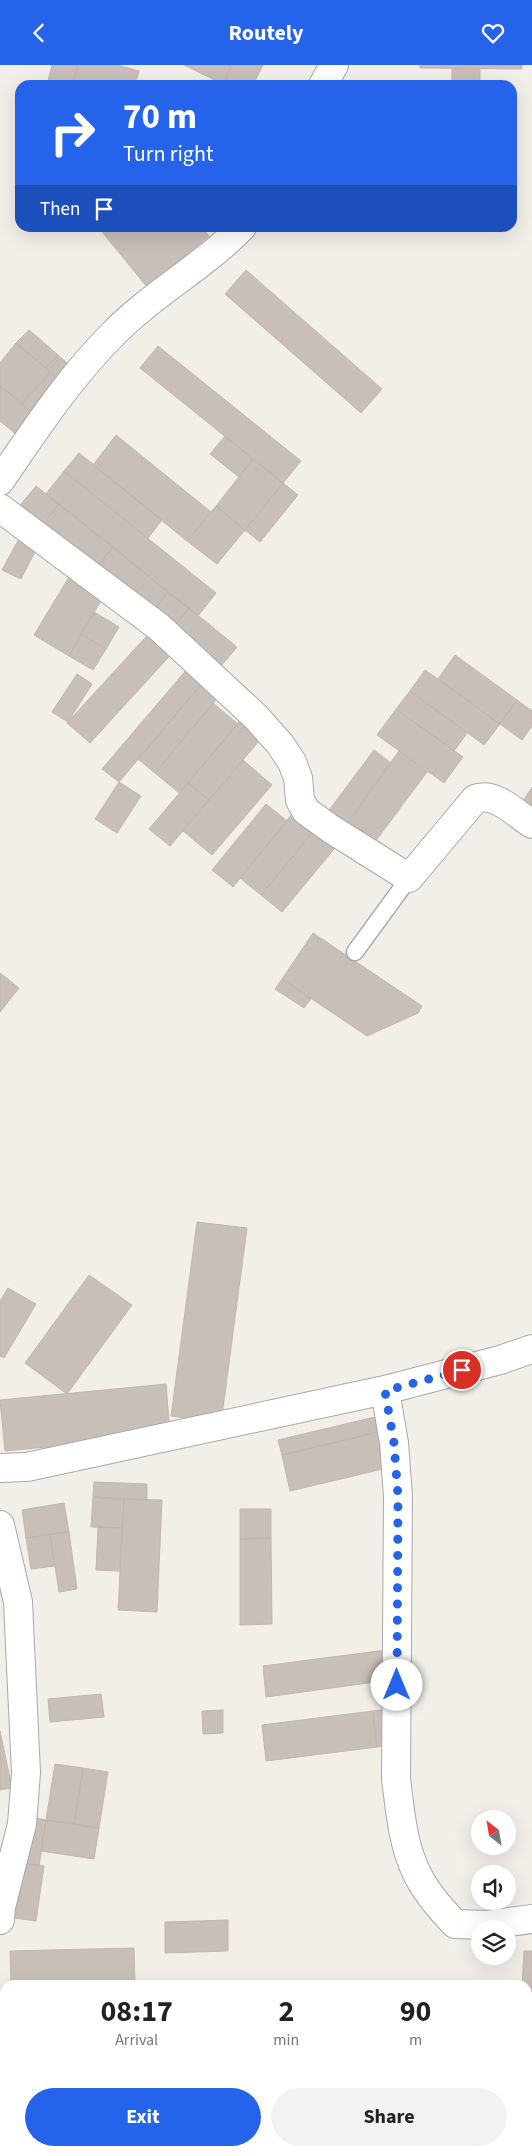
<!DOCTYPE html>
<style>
:root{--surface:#fff;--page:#f2f2f2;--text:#222;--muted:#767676;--accent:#2563eb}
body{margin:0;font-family:"Source Sans 3",sans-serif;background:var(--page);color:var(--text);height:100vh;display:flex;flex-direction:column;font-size:19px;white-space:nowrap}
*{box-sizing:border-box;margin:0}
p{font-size:16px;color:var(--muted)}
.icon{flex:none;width:28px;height:28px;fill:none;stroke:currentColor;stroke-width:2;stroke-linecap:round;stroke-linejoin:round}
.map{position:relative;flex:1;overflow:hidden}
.side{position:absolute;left:0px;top:1915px;width:532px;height:176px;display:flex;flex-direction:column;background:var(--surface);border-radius:15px 15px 0 0;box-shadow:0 5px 20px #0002}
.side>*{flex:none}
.top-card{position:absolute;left:15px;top:15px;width:502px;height:152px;border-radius:15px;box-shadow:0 5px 20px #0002;background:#2563eb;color:#fff;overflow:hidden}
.needle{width:32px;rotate:329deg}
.controls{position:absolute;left:471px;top:1745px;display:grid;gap:10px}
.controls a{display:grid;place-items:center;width:45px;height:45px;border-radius:50%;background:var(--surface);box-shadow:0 5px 20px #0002;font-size:25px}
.pin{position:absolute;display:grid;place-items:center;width:42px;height:42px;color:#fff;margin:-21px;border:2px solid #fff;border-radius:50%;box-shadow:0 1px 5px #0007}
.me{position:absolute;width:55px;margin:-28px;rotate:0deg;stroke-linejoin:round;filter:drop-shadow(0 0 4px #0008)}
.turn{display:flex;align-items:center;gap:18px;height:105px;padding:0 25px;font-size:22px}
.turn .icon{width:65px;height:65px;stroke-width:2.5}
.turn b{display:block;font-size:35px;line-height:42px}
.then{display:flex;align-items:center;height:48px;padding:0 25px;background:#0003;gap:10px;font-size:19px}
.eta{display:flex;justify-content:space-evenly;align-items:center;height:85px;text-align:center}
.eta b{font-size:30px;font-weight:700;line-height:35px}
.primary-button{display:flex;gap:10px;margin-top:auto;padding:10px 25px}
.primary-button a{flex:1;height:58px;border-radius:30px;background:var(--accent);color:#fff;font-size:20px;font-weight:700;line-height:58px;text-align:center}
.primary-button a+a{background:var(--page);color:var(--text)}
header{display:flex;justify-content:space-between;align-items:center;height:65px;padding:0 25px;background:var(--accent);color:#fff;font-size:22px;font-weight:700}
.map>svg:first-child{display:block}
.building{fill:#c7bfb8;stroke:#c4b6ab}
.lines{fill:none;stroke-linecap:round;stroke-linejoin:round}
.service-casing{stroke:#a9a9a9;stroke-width:19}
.minor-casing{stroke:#a9a9a9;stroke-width:30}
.service{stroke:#fff;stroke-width:16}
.minor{stroke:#fff;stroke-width:28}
.route{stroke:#2563eb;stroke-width:9;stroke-dasharray:0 16.2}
</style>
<header><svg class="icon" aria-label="back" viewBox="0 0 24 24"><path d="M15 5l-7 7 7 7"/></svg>Routely<svg class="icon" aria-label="heart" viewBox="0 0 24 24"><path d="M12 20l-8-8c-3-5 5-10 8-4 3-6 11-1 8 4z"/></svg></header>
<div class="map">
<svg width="532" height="2091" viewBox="0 0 532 2091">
<rect width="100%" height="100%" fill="#f2efe9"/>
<path class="building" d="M52 0H78L73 20H47Z
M78 0H117L139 6 135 20H73Z
M184 0H232L223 19Z
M232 0H263L253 20H225L223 19Z
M420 0H522V4L420 3Z
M452 3 480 4V20H452Z
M98 162H202L209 171 147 222Z
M246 205 382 324 361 348 225 229Z
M29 265 58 290 46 303 16 278Z
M16 278 50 307 22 339 0 320V298Z
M158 281 301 396 283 418 140 303Z
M58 290 76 306 64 319 46 303Z
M50 307 64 319 36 351 22 339Z
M0 320 39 354 22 374 0 356Z
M116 370 211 447 187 476 93 400Z
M225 371 253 394 239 412 210 389Z
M79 388 162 455 148 473 64 406Z
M253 394 283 418 245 465 216 441Z
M64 406 216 528 198 551 46 429Z
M283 418 298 430 260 477 245 465Z
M36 421 59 439 40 463 17 444Z
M59 439 113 482 94 506 40 463Z
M216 441 245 465 217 499 187 476Z
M21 470 39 479 21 514 2 505Z
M113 482 168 527 150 550 94 506Z
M72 507 106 527 69 591 34 570Z
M168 527 189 543 173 563 153 547Z
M189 543 237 582 221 601 173 563Z
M94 547 119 562 106 584 81 569Z
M154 563 176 584 90 678 67 658Z
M81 569 106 584 93 605 69 591Z
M455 590 517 635 500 659 438 614Z
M188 603 204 616 119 717 102 704Z
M425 605 500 659 484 680 410 626Z
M77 609 92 619 68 657 52 647Z
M204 616 220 630 155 708 138 694Z
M410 626 467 668 454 686 396 644Z
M517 635 532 646V661L522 675 500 659Z
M213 638 238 659 179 728 155 708Z
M396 644 463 692 444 718 377 670Z
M243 652 264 670 209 735 188 718Z
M374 685 391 698 345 761 327 748Z
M399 686 427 707 372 781 345 761Z
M243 695 272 720 212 790 183 766Z
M119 717 141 731 117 768 95 754Z
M188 718 209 735 170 781 149 764Z
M532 722V747L521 739Z
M266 739 287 756 233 822 212 805Z
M297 743 318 761 261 830 240 813Z
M318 761 339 778 282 847 261 830Z
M313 868 422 941 418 948 367 971 282 914Z
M0 908 19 923 0 947Z
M282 914 311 934 304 943 275 924Z
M197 1157 247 1163 221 1358 171 1351Z
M89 1210 132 1240 67 1329 25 1298Z
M8 1223 36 1239 4 1293 0 1291V1236Z
M166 1319 170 1370 5 1386 0 1335Z
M375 1352 379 1367 282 1390 278 1375Z
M379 1367 387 1403 290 1426 282 1390Z
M94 1417 147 1419V1435L93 1432Z
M93 1432 124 1434 122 1463 91 1462Z
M124 1434 162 1435 157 1547 118 1545Z
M64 1438 69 1467 26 1473 22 1445Z
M240 1444H271V1473L240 1474Z
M98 1462 122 1463 120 1506 96 1505Z
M69 1467 77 1524 59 1527 50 1469Z
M50 1469 55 1501 31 1504 26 1473Z
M271 1473 272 1559 240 1560V1474Z
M386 1585 390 1615 266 1632 263 1601Z
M101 1629 104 1652 50 1657 48 1634Z
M391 1644 395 1680 377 1682 373 1646Z
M223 1645V1668L203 1669 202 1646Z
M373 1646 377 1682 266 1696 262 1660Z
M0 1666 12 1723 0 1725Z
M55 1699 83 1703 74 1759 46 1755Z
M83 1703 108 1707 99 1763 74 1759Z
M31 1752 46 1755 39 1801 24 1798Z
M46 1755 99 1763 94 1794 41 1786Z
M24 1798 44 1801 36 1856 15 1853Z
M228 1855V1886L165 1888V1857Z
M134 1883 135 1920H11L10 1886Z
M524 1886H532V1942H528V1920H522Z
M528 1942H532V1996L528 1995Z
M5 2000V2024H2L0 2001Z
M188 2086H284V2091H188Z"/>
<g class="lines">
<defs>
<path id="service" d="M355 887 409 813"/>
<path id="minor" d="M323 20 334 0
M0 416C35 365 69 313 113 269 152 229 203 202 242 162
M0 443 159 562 256 652 280 679 292 697 298 713 300 735 306 746 331 764 409 813 475 734C495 726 516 749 532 759
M385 1325 394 1378 398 1431 396 1714C400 1743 402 1775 414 1802 423 1824 439 1842 455 1859L487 1860 532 1854
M0 1403 27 1402 385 1325 500 1295 532 1284
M0 1460 18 1537 26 1708 22 1759 1 1842 0 1855
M0 2089 1 2091"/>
</defs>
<use href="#service" class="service-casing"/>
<use href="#minor" class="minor-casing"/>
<use href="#service" class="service"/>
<use href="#minor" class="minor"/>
</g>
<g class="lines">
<path class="route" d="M397 1620 398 1431 394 1378 385 1326 462 1305"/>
</g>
</svg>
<div class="controls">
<a><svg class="needle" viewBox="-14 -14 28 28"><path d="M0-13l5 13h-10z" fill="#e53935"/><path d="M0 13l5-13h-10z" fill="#767676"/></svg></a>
<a><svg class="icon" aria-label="sound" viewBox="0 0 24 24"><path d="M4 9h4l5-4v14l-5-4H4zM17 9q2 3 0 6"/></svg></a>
<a><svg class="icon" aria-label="layers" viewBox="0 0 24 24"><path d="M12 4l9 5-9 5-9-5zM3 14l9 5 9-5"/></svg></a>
</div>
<div class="pin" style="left:462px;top:1305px;background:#d93025"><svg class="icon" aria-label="arrive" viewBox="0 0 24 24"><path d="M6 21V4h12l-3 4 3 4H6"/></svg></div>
<svg class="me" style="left:397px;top:1620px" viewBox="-20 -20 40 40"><circle r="19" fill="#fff"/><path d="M0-13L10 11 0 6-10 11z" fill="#2563eb"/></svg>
<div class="top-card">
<div class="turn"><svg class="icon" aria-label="right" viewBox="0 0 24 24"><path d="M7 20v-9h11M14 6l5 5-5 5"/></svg><div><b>70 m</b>Turn right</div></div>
<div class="then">Then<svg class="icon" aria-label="arrive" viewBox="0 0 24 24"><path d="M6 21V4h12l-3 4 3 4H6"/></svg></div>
</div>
<section class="side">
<div class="eta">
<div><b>08:17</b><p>Arrival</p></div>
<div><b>2</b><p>min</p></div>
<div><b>90</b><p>m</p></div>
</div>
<div class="primary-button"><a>Exit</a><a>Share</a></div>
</section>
</div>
